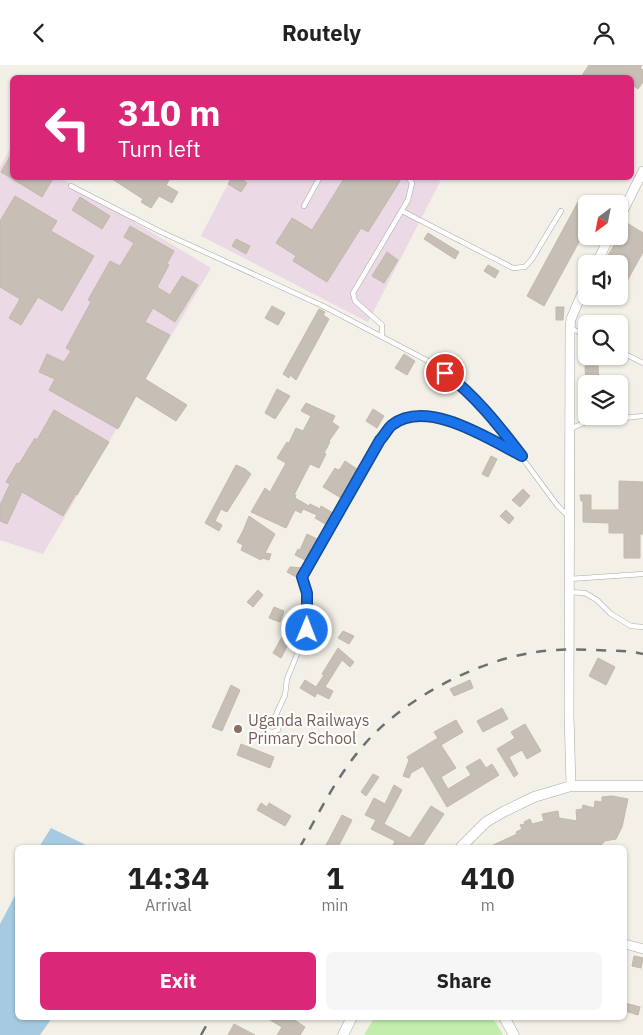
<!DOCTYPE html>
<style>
:root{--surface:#fff;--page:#f6f6f6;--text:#222;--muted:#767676;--accent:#db2777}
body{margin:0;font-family:"IBM Plex Sans",sans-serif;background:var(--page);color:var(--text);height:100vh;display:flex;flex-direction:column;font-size:19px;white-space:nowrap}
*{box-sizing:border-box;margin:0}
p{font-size:16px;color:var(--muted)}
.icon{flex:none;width:28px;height:28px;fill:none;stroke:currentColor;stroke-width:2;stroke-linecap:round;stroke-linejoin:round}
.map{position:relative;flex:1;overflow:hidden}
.sheet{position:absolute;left:15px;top:780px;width:612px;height:175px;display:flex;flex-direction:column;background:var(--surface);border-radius:8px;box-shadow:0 1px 4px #0004}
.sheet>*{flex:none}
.top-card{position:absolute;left:10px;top:10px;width:624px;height:105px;border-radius:8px;box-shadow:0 1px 4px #0004;background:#db2777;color:#fff;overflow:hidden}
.needle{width:32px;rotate:212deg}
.buttons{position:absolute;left:578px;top:130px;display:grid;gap:10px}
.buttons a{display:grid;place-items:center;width:50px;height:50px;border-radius:8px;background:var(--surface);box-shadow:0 1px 4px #0004;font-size:25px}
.pin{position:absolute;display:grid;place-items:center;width:42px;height:42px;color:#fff;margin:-21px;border:2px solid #fff;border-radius:50%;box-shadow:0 1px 5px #0007}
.me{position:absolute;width:55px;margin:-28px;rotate:1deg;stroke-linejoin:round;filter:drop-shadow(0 0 4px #0008)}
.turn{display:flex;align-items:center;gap:18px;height:105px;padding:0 25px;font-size:22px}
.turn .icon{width:65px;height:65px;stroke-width:2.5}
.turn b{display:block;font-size:35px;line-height:42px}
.eta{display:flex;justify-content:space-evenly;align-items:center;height:85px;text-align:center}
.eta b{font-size:30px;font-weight:700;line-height:35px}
.cta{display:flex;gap:10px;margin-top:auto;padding:10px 25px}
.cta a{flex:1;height:58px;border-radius:8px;background:var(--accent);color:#fff;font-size:20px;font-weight:700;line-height:58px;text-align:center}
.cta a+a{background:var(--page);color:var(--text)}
header{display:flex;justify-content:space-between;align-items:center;height:65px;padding:0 25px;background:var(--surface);font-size:22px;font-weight:700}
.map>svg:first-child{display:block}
.industrial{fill:#ebd9e5}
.grass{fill:#c3edac}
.water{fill:#a6cbe1}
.building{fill:#c7bfb6;stroke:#c4b8a9}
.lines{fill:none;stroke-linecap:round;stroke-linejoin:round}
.service-casing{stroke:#a8a8a8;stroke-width:5.5}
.minor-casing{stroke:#a8a8a8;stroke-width:10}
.tertiary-casing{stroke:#a8a8a8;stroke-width:11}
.service{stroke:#fff;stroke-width:4.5}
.minor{stroke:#fff;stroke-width:9}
.tertiary{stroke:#fff;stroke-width:10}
.rail{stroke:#6f6f6f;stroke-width:2.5;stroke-dasharray:10 10;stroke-linecap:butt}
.route-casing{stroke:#114b97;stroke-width:12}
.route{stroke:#1a73e8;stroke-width:9}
.education-dot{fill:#8d6e63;stroke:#fff;stroke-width:2}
.labels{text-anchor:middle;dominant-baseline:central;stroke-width:4;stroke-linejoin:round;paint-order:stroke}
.education-label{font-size:16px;fill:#785e54;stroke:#fff;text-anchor:start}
</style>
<header><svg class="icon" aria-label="back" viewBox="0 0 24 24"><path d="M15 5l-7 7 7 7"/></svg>Routely<svg class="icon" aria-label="person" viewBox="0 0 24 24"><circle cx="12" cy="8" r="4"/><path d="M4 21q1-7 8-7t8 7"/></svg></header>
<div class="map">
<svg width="643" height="970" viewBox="0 0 643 970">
<rect width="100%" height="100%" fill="#f2f0e7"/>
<path class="industrial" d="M11 82 12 83V112L61 113 211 203 43 489 0 475V102Z
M231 113H442L368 257 201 171Z"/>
<path class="grass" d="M374 953H493L503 970H364Z"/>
<path class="water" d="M51 763 90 782H39Z
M17 827 18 952 52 953 40 970H0V859Z"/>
<path class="building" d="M589 0H642L640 3 643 5V17L638 24 631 19V12H601L595 9 593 12H581Z
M12 88V112H54L42 132 1 107Z
M109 112H171L166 120 178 127 172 138 159 131 151 143 141 137 143 134Z
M232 112H238L247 118 241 127 228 119Z
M345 112H394L400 116 368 167 361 163 327 217 293 196 296 191 276 178 292 153 312 165Z
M15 131 57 156 51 166 94 191 62 246 38 232 21 260 9 253 20 234 0 222V156Z
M80 132 110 151 102 164 72 145Z
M578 137 586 142V164L544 241 527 231Z
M627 158 643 168V187L626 218 619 214V198L607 192Z
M130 161 174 186 167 199 169 200 157 222 170 230 182 211 198 220 175 257 153 243 145 257 170 270 145 314 187 340 176 356 136 331 118 364 49 325 55 314 39 307 47 289 64 297 71 286 66 283 91 237 88 235 110 196 120 201 134 178 124 172Z
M428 168 459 187 455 194 424 174Z
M236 174 250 181 246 189 232 181Z
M387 187 398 195 384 218 372 211Z
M488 200 499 206 495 213 484 206Z
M272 241 285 248 278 260 265 253Z
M556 242H564L563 255H556Z
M319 244 325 247 323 250 329 254 296 315 290 310 289 313 283 309Z
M404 289 415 296 407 310 395 303Z
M585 301H598L599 319H586Z
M277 324 290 331 275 354 265 348Z
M306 338 335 351 332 357 339 362 329 376 330 377 324 388 326 389 319 403 310 399 294 430H296L295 433 309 441 310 439 320 444 321 441 333 448 327 460 315 453 317 450 303 444 301 448 295 445 286 463 251 447 265 423 270 427 286 398 277 393 287 377 289 378 296 363 303 366 311 351 301 346Z
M373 344 384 351 377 363 366 356Z
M54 345 109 377 77 430 76 429 63 451 22 427 7 459 0 456V440L10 419 6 417 17 398 19 399 35 373 37 375Z
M491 391 497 394 488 412 482 409Z
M345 396 357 404 341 433 323 422 335 403 338 405 340 404Z
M236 400 245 404 251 409 227 447 221 444 215 456 222 460 219 466 205 458Z
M619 416 643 417V469H640V493H624V468H609V458L583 457V436H581L580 430H591V445H619Z
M523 424 530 431 520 442 512 435Z
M506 445 514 453 509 459 500 451Z
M249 451 275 469 265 488 271 489 269 495 262 493 261 495 241 485 243 480 237 477 243 466Z
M307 469 319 475 307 496 295 490 298 484 300 485Z
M290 502 303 503 298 513 287 507Z
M258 525 263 530 253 542 247 537Z
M274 542 284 546 280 557 269 553Z
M343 566 354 571 349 579 338 573Z
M282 572 290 576 281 593 273 588Z
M338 583 354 597 350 602 342 595 325 622 333 626 329 634 317 628 315 632 300 623 305 615 316 622 324 610 322 609Z
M598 593 615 602 606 620 589 611Z
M470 615 473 623 454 631 450 624Z
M231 620 240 625 222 666 212 662Z
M502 643 508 654 483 667 477 656Z
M456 655 463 667 441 680 456 703 441 712 448 724 471 710 466 702 480 694 486 703 492 699 499 710 447 742 423 701 411 708 409 713 403 711 409 695 407 692 438 673 434 667Z
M525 659 541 686 527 694 522 685 509 692 518 709 514 712 497 684 515 673 511 667Z
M241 679 274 692 270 703 237 690Z
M373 709 379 712 366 731 361 727Z
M394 720 402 725 384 759 410 773 431 741 444 749 422 782H392L395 776 371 764 376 755 365 750 374 733 385 739Z
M612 731 628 734 622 762 616 774 605 776 599 782H489L517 769 516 767 522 764 520 760 525 759 524 757 530 754 532 759 544 756 542 749 558 746 559 753 577 756 576 745 582 744 583 740 594 743 595 736 602 737V732Z
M261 738 267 742 269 738 291 751 285 761 257 745Z
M342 750 352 755 338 782H325Z
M634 891 643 893 641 903 632 901Z
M625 938 640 942 638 950 625 946Z
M265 952H290L305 962 300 970H277L282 962Z
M234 959 255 970H228Z"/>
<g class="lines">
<defs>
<path id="service" d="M71 121 161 167 323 241 432 298 459 318 489 348 557 440 568 451
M304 141 320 112
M402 146 513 203 525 202 532 194 561 146
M570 263 586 270
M382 272V260L355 236 353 228 408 135 412 118 408 112
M619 286 643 298
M570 364 586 357 643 351
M569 514 643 509
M569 527 585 528 597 535 611 549 631 561 643 562
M267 652C273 654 276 655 279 660L278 665 273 667 267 666 264 663 263 654Z
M274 654 285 630 287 614 307 565V528L303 512 380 375 392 360 408 353 428 350 460 359 520 390"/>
<path id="minor" d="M619 154 643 106
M596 199 610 171
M571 721 569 649 570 263 571 254 586 219
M625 879 643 884"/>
<path id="tertiary" d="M461 782 486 757 503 747 534 732 571 721H643
M504 952 514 970
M343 970 352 952"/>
</defs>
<use href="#service" class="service-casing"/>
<use href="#minor" class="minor-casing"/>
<use href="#tertiary" class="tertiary-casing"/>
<use href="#service" class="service"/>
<use href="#minor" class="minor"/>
<use href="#tertiary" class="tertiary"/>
<path class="rail" d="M300 782C322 742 343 699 377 666 417 628 475 598 530 588 551 584 573 584 594 585 611 586 627 585 643 589
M201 970 211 952"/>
</g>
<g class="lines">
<defs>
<path id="route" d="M307 565V528L302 512 380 375C384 371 388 363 392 360 427 333 489 374 522 391 499 361 476 331 445 308"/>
</defs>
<use href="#route" class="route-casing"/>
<use href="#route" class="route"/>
</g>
<circle class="education-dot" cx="238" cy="664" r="5"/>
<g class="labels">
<g class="education-label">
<text x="248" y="655">Uganda Railways<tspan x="248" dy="18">Primary School</tspan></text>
</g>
</g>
</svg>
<div class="buttons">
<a><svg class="needle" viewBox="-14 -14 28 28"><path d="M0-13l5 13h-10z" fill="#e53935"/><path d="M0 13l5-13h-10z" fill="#767676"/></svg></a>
<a><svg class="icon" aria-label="sound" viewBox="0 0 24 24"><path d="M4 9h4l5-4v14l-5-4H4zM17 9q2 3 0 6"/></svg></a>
<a><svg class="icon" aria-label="search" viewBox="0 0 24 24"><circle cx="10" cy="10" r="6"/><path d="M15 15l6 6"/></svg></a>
<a><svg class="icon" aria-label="layers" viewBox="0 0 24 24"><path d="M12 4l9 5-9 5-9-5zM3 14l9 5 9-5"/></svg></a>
</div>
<div class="pin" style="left:445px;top:308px;background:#d93025"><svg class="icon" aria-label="arrive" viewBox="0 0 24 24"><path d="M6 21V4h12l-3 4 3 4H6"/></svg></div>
<svg class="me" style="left:307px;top:565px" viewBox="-20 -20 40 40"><circle r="17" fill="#1a73e8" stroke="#fff" stroke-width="3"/><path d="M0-11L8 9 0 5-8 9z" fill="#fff"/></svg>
<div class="top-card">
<div class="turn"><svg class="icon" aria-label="left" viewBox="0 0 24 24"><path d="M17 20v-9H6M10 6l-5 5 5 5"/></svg><div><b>310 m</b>Turn left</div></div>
</div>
<section class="sheet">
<div class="eta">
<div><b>14:34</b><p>Arrival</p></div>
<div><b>1</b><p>min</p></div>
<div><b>410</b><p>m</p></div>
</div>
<div class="cta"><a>Exit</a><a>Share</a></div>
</section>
</div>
